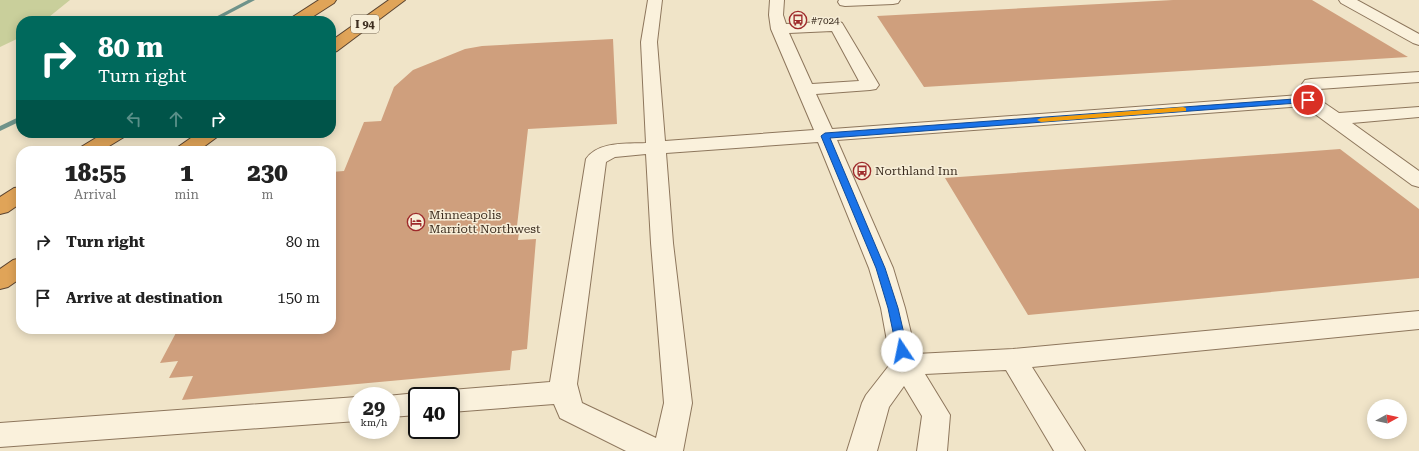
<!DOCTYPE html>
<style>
:root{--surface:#fff;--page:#f2f2f2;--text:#222;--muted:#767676}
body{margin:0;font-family:"Roboto Serif",serif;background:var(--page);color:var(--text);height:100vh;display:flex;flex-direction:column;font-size:15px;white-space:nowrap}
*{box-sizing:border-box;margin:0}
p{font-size:13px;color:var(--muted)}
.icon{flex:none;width:22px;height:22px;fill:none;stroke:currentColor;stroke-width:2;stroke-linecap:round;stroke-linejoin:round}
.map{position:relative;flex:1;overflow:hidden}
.drawer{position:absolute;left:16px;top:146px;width:320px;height:188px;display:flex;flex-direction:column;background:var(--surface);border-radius:16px;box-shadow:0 2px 10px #0003}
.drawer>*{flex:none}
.top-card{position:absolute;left:16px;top:16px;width:320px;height:122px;border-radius:16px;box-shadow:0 2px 10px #0003;background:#00695c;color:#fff;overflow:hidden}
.needle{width:26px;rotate:82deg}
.controls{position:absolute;left:1367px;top:399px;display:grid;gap:8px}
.controls a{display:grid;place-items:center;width:40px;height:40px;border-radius:50%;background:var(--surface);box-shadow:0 2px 10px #0003;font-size:20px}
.speed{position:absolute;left:348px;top:387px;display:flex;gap:8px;font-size:20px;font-weight:700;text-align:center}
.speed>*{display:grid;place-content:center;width:52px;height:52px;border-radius:50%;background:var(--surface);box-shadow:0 2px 10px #0003;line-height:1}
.speed small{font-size:10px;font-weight:400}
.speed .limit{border:2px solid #111;border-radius:6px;background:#fff;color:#111}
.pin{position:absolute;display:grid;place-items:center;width:34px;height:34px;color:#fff;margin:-17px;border:2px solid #fff;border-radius:50%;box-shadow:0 1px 4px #0007}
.me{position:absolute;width:44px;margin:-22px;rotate:349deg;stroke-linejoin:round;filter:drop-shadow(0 0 3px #0008)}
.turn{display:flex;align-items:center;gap:14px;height:84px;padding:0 16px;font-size:18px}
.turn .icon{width:52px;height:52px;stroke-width:2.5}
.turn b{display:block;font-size:28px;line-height:34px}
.lanes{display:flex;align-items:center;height:38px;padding:0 16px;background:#0003;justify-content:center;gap:20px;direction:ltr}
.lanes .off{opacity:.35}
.eta{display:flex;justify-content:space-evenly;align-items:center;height:68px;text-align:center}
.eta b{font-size:24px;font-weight:800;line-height:28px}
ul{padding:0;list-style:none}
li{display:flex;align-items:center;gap:12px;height:56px;padding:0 16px}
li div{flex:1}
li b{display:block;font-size:15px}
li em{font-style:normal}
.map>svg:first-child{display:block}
.green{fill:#c9cf9b}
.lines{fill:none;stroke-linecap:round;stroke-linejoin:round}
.stream{fill:#6f938a;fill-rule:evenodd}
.building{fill:#cf9f7d}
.minor-casing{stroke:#8d765c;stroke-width:2}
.highway-casing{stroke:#5b4430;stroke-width:2}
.minor{fill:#faf1dc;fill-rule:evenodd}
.highway{fill:#e0a458;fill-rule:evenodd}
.route{fill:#1a73e8;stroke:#114b97}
.slow{fill:#f59e0b}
.labels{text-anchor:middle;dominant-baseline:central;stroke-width:3;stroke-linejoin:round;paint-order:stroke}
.far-poi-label{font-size:10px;fill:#3d2e20;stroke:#f7eed8;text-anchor:start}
.shield{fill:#f7eed8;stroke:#756857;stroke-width:1}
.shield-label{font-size:11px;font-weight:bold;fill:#3d2e20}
.poi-label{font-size:12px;fill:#3d2e20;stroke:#f7eed8;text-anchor:start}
</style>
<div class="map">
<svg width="1419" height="451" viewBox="0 0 1419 451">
<rect width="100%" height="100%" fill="#f0e4c8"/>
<path class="green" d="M0 0H70L44 21H21V37L0 47Z"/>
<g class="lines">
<path class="stream" d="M248 0H255L215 21H208Z
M21 116V121L0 131V126Z"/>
</g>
<path class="building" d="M1173 0H1312L1408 57 924 87 877 16Z
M613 39 617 124 528 129 517 226H520L518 240 536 239 527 349 512 351 510 370 182 400 193 376 169 378 178 361 160 363 178 329H331V172L344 171 364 122 381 121 394 87 413 70 465 49 482 46Z
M1340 149 1419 209V278L1028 315 945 178Z"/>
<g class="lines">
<defs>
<path id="minor" d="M648 0H662L657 42 665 141 814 130 771 29 769 15 770 0H784L783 15 786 24 837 21 842 23 879 85 876 89 870 90 816 94 832 129 1300 95 1302 84 1305 80 1311 79 1419 72V82L1319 89 1317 98 1339 113 1419 107V117L1352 123 1419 171V187L1412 185 1304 106 837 140 893 268 905 308 916 354 1013 349 1419 311V329L1032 367 1085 451H1054L1006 370 925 374 950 415 947 451H917L922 416 904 386 889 407 877 451H847L862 403 866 395 891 363 881 308 869 268 818 142 666 153 673 243 692 403 683 451H626L560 418 554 404 451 412V396H440L441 393 451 390 550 382 586 159C598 141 627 144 646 143L641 42ZM832 31 859 81 812 84 789 33ZM646 154 651 243 664 403 656 438 582 403 577 384 606 162 615 157Z
M839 0H900L898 3 893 4 845 6 840 5 838 2Z
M1339 0H1357L1419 34V45L1413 43 1341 3Z
M417 393 427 396H417V415L391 417V396H387Z
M357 397V421L0 447V423Z"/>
<path id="highway" d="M319 0H336L334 3 306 21H288L291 18Z
M389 0H405L337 51 331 53V41Z
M104 133H126L124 137 101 151H78L81 147Z
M198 133H219L217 137 198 151H175L178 147Z
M21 187V203L8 212 0 214V197L14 188Z
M21 258V278L8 287 0 289V269L13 260Z"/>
</defs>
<use href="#minor" class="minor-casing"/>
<use href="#highway" class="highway-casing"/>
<use href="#minor" class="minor"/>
<use href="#highway" class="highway"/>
</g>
<path class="route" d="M1308 98 1312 100 1311 102 830 138 885 268 898 308 908 351 906 354 902 355 898 354 897 351 888 308 876 268 821 136 825 133Z"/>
<path class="slow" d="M1183 107 1186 108V111L1041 122 1037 120 1041 118Z"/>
<defs>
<symbol id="bus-ring" viewBox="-11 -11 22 22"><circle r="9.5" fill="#f7eed8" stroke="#9e2a2b" stroke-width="1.5"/><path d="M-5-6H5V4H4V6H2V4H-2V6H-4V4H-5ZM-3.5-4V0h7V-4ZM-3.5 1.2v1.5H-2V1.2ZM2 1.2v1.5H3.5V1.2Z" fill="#9e2a2b"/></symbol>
<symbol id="hotel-ring" viewBox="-11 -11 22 22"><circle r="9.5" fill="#f7eed8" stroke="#9e2a2b" stroke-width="1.5"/><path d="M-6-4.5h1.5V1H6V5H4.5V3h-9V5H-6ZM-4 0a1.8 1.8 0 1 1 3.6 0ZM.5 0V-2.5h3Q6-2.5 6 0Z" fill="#9e2a2b"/></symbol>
</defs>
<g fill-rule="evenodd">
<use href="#bus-ring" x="788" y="10" width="20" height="20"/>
<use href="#bus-ring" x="852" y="161" width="20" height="20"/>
<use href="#hotel-ring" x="406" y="212" width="20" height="20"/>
</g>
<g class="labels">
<g class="far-poi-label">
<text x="811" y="20">#7024</text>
</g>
<rect class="shield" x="351" y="15" width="28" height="18" rx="3"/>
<g class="shield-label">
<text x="365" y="24">I 94</text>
</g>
<g class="poi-label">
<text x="875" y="171">Northland Inn</text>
<text x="429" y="215">Minneapolis<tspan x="429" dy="14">Marriott Northwest</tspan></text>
</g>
</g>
</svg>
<div class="controls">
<a><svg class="needle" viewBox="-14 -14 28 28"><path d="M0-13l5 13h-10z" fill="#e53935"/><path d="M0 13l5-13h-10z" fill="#767676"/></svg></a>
</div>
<div class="speed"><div>29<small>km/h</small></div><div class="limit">40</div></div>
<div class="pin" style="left:1308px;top:100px;background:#d93025"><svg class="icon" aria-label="arrive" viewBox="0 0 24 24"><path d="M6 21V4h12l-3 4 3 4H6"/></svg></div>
<svg class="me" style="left:902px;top:351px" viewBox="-20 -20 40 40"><circle r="19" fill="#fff"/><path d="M0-13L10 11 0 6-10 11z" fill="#1a73e8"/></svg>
<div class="top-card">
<div class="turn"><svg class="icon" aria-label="right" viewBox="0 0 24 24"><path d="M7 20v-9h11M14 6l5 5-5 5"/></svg><div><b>80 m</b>Turn right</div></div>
<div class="lanes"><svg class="icon off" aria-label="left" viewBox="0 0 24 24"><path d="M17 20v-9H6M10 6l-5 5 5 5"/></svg><svg class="icon off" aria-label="ahead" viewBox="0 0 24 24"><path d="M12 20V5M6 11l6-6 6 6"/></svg><svg class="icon" aria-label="right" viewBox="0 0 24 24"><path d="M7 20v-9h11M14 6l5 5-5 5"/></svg></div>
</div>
<section class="drawer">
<div class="eta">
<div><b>18:55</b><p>Arrival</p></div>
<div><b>1</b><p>min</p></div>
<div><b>230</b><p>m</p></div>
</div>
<ul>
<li><svg class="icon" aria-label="right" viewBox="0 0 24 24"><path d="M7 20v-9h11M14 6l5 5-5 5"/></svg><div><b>Turn right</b></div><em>80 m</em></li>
<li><svg class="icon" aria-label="arrive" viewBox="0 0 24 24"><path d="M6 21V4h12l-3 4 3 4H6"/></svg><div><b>Arrive at destination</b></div><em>150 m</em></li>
</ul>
</section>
</div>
